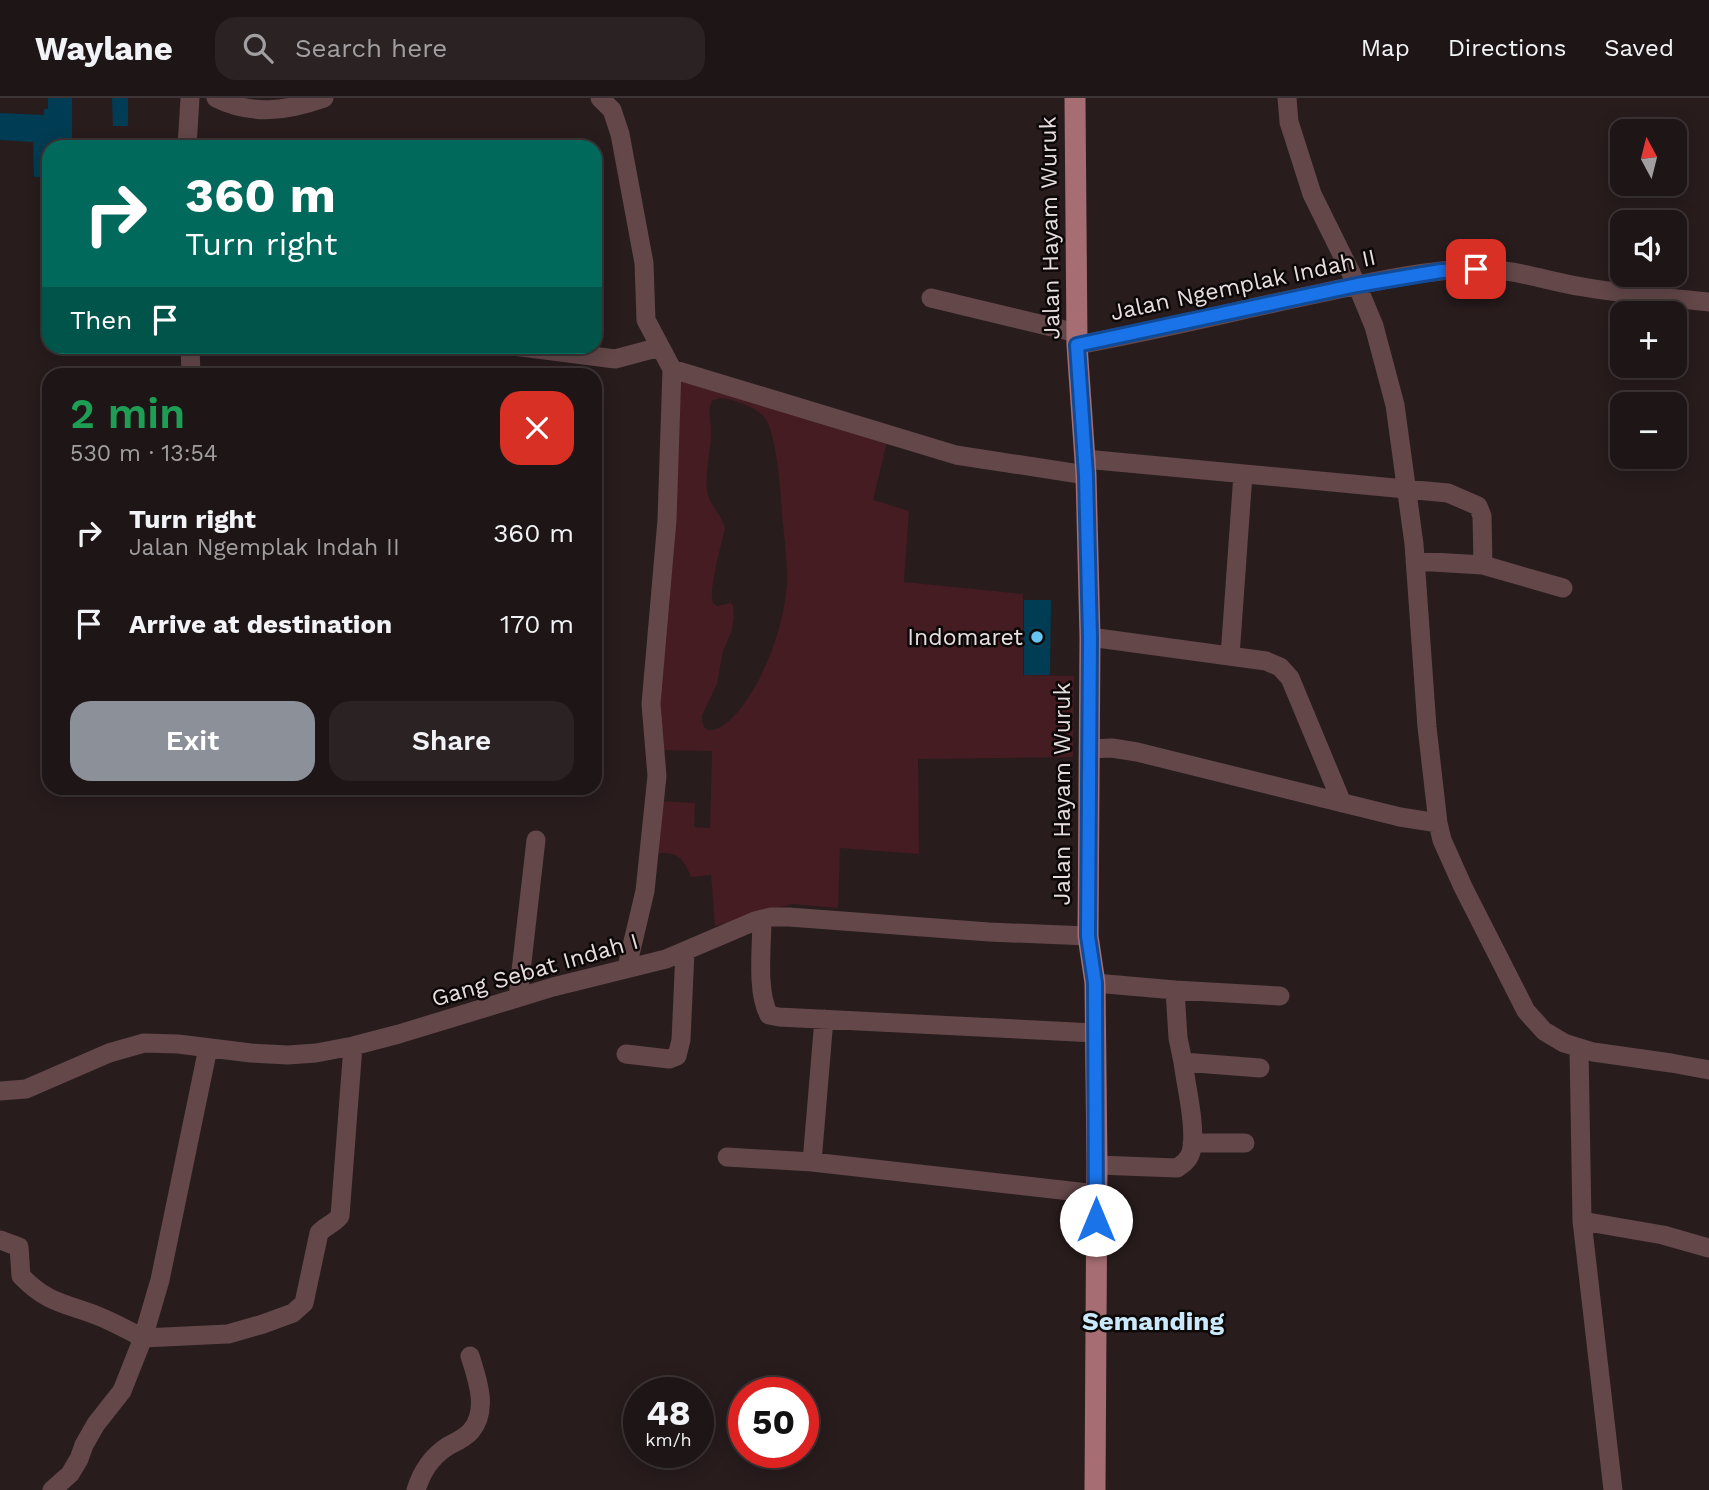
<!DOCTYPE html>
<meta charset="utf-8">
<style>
:root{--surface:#1e1516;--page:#2b2223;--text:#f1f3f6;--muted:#a19fa1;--line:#3c3435;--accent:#8c9099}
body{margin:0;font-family:"Work Sans",sans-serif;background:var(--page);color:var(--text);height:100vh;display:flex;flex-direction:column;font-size:26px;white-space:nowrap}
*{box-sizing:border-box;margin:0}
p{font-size:23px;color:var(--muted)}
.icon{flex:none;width:38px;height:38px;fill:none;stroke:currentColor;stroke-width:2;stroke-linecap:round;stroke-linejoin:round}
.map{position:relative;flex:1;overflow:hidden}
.side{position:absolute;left:42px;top:270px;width:560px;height:427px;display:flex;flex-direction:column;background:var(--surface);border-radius:21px;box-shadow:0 4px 18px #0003,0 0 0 2px var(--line)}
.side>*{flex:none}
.banner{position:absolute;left:42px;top:42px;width:560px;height:214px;border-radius:21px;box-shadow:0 4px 18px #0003,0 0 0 2px var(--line);background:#00695c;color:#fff;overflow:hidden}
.needle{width:46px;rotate:353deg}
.buttons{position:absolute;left:1610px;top:21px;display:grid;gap:14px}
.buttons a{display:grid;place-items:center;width:77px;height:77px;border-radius:14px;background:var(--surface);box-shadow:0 4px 18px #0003,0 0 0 2px var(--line);font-size:35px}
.speed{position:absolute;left:623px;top:1279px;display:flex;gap:14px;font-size:35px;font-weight:700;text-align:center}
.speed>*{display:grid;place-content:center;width:91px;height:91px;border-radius:50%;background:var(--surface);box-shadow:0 4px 18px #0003,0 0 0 2px var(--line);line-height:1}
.speed small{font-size:18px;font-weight:400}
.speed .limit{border:10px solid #d22;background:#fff;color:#111}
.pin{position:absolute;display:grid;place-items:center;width:60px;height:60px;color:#fff;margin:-30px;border-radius:14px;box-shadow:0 4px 10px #0006}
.me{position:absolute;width:77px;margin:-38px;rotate:0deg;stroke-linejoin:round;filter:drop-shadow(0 0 5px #0008)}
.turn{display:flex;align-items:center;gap:24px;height:147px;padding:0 28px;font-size:32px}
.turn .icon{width:91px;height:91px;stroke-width:2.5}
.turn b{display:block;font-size:49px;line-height:60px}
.then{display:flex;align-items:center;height:66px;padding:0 28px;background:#0003;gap:14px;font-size:26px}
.round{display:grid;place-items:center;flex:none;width:74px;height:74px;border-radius:21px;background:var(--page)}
.summary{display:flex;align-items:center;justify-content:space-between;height:119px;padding:0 28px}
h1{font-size:42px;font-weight:600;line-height:52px;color:#1e9e55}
.button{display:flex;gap:14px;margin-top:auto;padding:14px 28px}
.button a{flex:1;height:80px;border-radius:21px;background:var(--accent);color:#fff;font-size:28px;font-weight:600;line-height:80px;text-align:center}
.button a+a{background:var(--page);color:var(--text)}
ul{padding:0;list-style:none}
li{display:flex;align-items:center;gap:21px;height:91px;padding:0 28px}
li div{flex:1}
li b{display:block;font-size:26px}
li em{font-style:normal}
header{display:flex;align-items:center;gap:42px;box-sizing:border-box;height:98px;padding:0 35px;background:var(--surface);border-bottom:2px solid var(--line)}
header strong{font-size:33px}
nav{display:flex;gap:38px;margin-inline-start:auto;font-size:24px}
.search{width:490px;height:63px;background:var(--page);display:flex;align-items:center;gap:18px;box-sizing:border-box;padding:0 24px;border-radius:21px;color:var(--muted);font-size:26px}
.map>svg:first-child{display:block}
.green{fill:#441c21;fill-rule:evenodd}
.building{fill:#003c53}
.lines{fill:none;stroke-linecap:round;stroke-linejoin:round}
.minor{stroke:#634749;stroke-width:19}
.major{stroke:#a66d72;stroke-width:21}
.route-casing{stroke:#114b97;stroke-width:18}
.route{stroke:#1a73e8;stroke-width:12}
.poi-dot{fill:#67c4f0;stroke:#0d0808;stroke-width:2.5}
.labels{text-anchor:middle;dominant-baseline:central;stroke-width:5;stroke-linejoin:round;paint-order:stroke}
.street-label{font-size:23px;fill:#e8dedf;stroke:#0d0808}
.poi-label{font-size:23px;fill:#e8dedf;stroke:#0d0808;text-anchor:end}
.quarter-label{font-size:26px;font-weight:bold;fill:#cae9fa;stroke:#0d0808}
</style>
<header>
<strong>Waylane</strong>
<div class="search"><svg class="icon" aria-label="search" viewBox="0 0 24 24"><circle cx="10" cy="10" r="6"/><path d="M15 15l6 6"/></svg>Search here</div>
<nav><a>Map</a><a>Directions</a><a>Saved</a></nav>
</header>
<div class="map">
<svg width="1709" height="1392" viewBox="0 0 1709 1392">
<rect width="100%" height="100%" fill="#281c1d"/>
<path class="green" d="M676 280 887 344 873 402 909 413 904 484 1023 496V577L1074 578 1073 659 918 661 919 756 840 750 838 810 792 806 715 828 711 777 691 779C681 753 673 755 648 755L656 703 695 705 694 729 710 730 712 653 659 652 653 605ZM720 300C737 302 762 310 769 327 778 355 780 387 782 417 784 439 788 463 787 486 784 530 762 590 731 621 720 632 701 641 702 617L717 586 723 553 732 532 734 519 733 507 730 505 717 508C715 507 714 505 713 504 708 494 722 444 725 431 723 418 711 409 708 397 703 383 712 348 711 330 710 321 708 312 712 303Z"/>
<path class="building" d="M48 0H72V49H49V79H34L33 44 0 42V15L44 17V11H48Z
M112 0H128V28H113Z
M1024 502H1051L1050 577H1024Z"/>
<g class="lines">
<path class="minor" d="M216 0C252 18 287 13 324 0
M600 0 612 12 620 36 644 165 646 222 672 271 667 422 651 606 657 678 645 793 627 869
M1287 0 1289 24 1312 96 1357 187 1374 228 1395 307 1414 446 1427 629 1438 725 1442 742 1463 789 1526 913 1544 933 1564 945 1593 954 1671 965 1709 972
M187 49 190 0
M931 200 1077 235
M1077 247C1159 232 1240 212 1321 195 1371 184 1428 171 1478 171 1515 171 1547 183 1583 189 1624 196 1667 200 1709 204
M190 248 191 276
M514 248 615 261 660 249
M672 271 956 357 1086 377
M1085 361 1448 395 1478 408 1482 418 1483 467
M1415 463 1483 467 1563 490
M1090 539 1266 563 1280 569 1290 580 1342 705
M1230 558 1243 376
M1089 651 1112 650 1137 654 1400 719 1438 725
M762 821C762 848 756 893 769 917L779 919 1095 935
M1095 885 1175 892 1280 898
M1175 892 1178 940 1183 964 1260 970
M518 899 536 742
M208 950 160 1182 143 1240 228 1236 263 1226 293 1215 304 1205 319 1135C325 1128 334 1126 340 1118L353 948
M1579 950 1582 1123 1613 1392
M626 956 669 961 677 958 681 942 685 853
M0 993 26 991 109 955 144 945 178 946 251 955 288 957 316 955 353 948 399 936 553 889 666 861 755 823 771 819H789L989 834 1088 838
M1192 1045H1245
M727 1059 812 1064 1097 1096
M812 1064 824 921
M1097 1067 1177 1070C1183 1066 1189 1062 1191 1054 1197 1032 1186 988 1183 964
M1582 1123 1663 1137 1709 1150
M0 1142 19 1149 21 1178C48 1206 65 1205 98 1218 113 1224 128 1232 143 1240L122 1293 96 1326 84 1347 79 1361 70 1376 52 1392
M416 1392C422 1373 431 1359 448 1348 456 1344 465 1340 471 1333 489 1312 477 1280 470 1258"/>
<path class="major" d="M1075 0 1077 247 1086 377 1090 539 1088 838 1095 885 1097 1067 1095 1392"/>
</g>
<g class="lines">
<defs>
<path id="route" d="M1096 1122 1095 885 1088 838 1090 539 1086 377 1077 247 1357 187 1441 173 1476 171"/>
</defs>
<use href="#route" class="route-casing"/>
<use href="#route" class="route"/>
</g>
<circle class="poi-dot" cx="1037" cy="539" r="7"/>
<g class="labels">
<g class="street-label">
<text transform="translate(1050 130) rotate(-91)">Jalan Hayam Wuruk</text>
<text transform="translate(1243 187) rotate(-12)">Jalan Ngemplak Indah II</text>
<text transform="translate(1062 696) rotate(-90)">Jalan Hayam Wuruk</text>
<text transform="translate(535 872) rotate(-16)">Gang Sebat Indah I</text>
</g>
<g class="poi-label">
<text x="1023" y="539">Indomaret</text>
</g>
<g class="quarter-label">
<text x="1153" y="1223">Semanding</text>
</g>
</g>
</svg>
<div class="buttons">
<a><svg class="needle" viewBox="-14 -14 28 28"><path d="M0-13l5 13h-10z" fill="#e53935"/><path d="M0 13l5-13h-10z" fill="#a19fa1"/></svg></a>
<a><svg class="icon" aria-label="sound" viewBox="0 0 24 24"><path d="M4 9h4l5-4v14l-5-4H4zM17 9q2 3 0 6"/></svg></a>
<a>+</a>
<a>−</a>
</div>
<div class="speed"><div>48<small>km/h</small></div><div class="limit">50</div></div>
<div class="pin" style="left:1476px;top:171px;background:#d93025"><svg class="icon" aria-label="arrive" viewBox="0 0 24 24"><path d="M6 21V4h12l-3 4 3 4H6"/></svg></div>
<svg class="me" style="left:1096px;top:1122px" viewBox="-20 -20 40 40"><circle r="19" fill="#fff"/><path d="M0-13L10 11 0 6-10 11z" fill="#1a73e8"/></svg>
<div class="banner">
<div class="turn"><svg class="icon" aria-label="right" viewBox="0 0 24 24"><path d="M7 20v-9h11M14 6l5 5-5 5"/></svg><div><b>360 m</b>Turn right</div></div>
<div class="then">Then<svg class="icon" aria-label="arrive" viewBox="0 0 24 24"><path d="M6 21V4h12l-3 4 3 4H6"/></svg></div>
</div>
<section class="side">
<div class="summary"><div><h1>2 min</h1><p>530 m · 13:54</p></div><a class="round" style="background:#d93025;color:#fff"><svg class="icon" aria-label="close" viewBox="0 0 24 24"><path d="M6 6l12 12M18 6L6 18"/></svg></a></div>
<ul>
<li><svg class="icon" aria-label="right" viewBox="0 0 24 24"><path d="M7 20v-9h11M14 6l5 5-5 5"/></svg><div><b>Turn right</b><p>Jalan Ngemplak Indah II</p></div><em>360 m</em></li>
<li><svg class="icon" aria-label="arrive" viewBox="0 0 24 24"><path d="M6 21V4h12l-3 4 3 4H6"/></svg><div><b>Arrive at destination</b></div><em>170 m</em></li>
</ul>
<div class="button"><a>Exit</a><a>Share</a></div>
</section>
</div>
